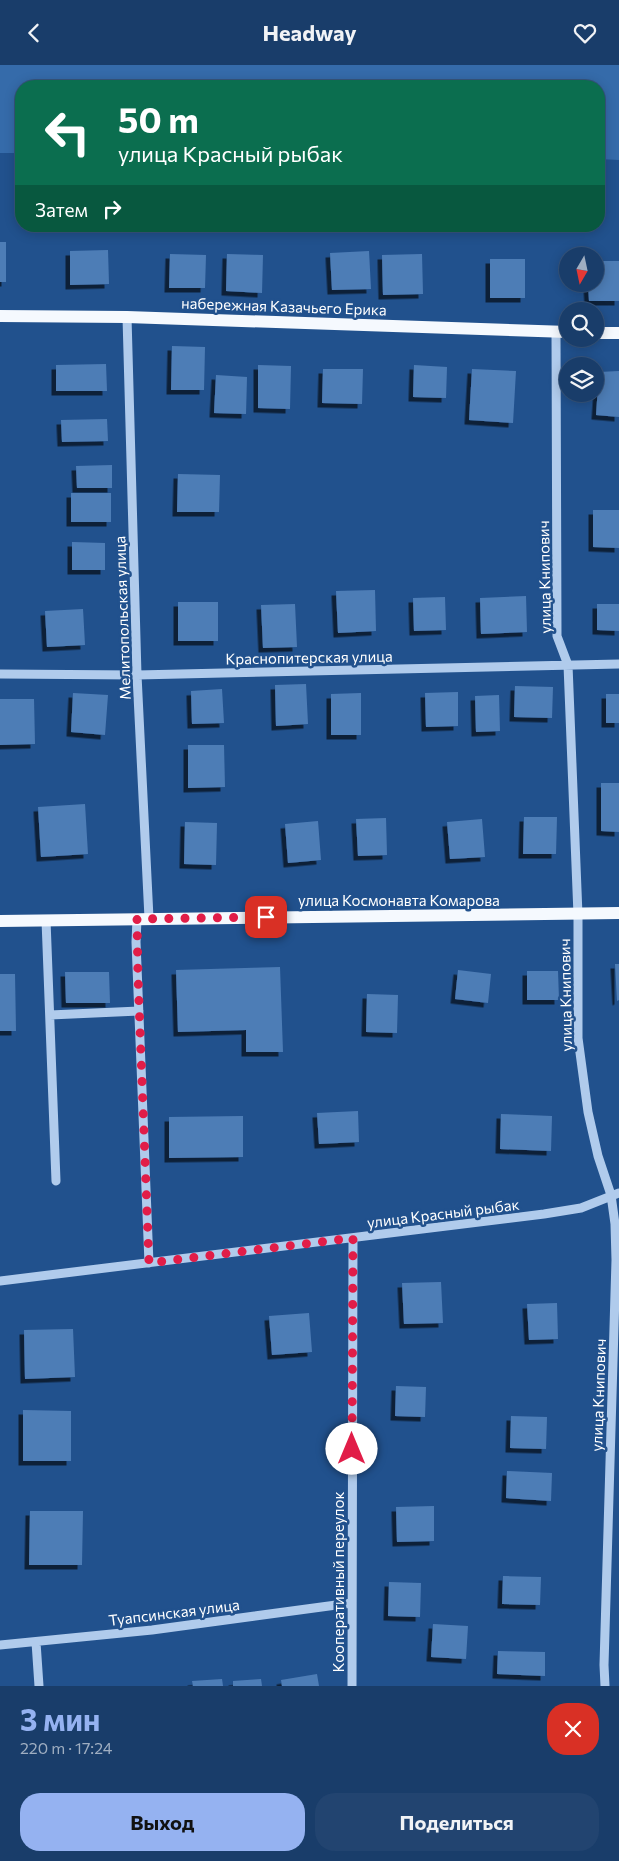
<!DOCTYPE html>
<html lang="ru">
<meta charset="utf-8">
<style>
:root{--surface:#193d6a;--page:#224470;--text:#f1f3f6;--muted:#9faec1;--line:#37567e;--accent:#95b2f1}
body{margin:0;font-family:Commissioner,sans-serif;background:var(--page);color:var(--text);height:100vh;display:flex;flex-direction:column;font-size:19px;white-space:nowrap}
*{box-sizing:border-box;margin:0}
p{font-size:16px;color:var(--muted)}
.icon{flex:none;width:28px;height:28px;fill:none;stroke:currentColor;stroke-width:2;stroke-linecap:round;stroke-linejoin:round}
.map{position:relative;height:1621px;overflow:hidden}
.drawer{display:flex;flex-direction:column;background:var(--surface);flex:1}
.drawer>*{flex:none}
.banner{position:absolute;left:15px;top:15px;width:590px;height:152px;border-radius:20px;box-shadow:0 2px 12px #0003,0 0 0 1px var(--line);background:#0b6e4f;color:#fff;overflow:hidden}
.needle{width:32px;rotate:189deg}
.tools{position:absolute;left:559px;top:182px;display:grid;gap:10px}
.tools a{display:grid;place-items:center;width:45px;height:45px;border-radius:50%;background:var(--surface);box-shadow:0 2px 12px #0003,0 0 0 1px var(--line);font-size:25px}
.pin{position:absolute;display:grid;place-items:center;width:42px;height:42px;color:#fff;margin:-21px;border-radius:10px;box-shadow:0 2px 8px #0006}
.me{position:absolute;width:55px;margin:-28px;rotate:0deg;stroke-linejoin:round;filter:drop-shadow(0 0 4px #0008)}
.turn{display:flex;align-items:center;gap:18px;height:105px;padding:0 20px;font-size:22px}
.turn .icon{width:65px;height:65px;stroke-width:2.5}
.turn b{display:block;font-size:35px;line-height:42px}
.then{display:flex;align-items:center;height:48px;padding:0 20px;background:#0003;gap:10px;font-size:19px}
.round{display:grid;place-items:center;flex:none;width:52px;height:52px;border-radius:20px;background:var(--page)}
.head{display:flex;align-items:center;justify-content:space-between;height:85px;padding:0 20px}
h1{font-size:30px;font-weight:700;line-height:38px;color:var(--accent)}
.cta{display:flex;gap:10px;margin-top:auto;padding:10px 20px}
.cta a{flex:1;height:58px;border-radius:20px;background:var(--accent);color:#111;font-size:20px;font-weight:700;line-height:58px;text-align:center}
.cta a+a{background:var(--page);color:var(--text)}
header{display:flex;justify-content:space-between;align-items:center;height:65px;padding:0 20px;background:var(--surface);font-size:22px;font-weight:700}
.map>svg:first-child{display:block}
.green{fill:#356baa}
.building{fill:#4e7db6;filter:url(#shadow)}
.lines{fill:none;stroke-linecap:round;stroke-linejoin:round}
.minor{stroke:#b0cbec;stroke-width:9}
.major{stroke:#f5f9fe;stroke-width:12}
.route{stroke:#e11d48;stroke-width:9;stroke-dasharray:0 16.2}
.labels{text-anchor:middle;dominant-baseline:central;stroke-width:5;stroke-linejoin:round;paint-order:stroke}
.street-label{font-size:15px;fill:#fff;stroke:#21518d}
</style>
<header><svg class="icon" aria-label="back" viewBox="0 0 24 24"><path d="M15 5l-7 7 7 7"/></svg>Headway<svg class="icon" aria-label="heart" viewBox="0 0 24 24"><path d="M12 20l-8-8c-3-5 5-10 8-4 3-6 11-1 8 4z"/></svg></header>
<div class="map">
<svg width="619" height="1621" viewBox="0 0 619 1621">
<defs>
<filter id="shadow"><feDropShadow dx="-4.5" dy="4.5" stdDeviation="0" flood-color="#0009"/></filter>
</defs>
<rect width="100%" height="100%" fill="#21518d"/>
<path class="green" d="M0 0H619V95L599 94V21H21V88H0Z"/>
<path class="building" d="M0 177H6V217H0Z
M108 185 109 219 70 220V186Z
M369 186 371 224 332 225 330 188Z
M170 189 206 190 205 223H169Z
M227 189 263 190 262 228 226 226Z
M422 189 423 229 383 230 382 190Z
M490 194H525V233H490Z
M595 196H619V236H589L588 219H595Z
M172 281 205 282 204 325H171Z
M106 299 107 326H56V300Z
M258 300 291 301 290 344 258 343Z
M414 300 447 302 446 333 413 332Z
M323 304H363L362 339 322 338Z
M472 304 516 306 513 358 469 355Z
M619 306V352L596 350 599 307Z
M216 310 247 312 246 349 214 348Z
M107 354 108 376 62 377 61 355Z
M112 400V423H77L76 401Z
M178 409 220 410 219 447H177Z
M71 428H111V457H71Z
M593 445H619V483L593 482Z
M72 477 105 478V505H72Z
M375 525 376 566 338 568 336 526Z
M526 531 527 567 481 569 480 533Z
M445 532 446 565 414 566 413 533Z
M178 537H218V576H178Z
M295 539 297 582 263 583 261 540Z
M597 539H619V566L597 565Z
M83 544 85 580 47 582 45 546Z
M306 619 308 659 276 661 275 620Z
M515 621 553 622 552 653 514 652Z
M222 624 224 658 192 659 191 626Z
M458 627V661L426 662 425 628Z
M73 628 108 630 105 670 71 667Z
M361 628V670H331V629Z
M606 629H619V658H606Z
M499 630 500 666 476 667 475 631Z
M0 634H34L35 679 0 680Z
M188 680H224L225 722 188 723Z
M601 718H619V767L601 766Z
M85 739 88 789 41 792 38 742Z
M524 752H557L556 789H523Z
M386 753 387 790 358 791 356 754Z
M482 754 485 792 450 794 447 757Z
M318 756 321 795 288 798 285 759Z
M185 757 217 758 216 800 184 799Z
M615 899H619V935L617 936Z
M280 902 283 987H246V965L178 967 176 905Z
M458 905 491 909 488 938 455 934Z
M527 906H558L559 935H527Z
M65 907H109L110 938H66Z
M0 909H15L16 966H0Z
M367 929 398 930 397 968 366 967Z
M358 1046 359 1077 319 1079 317 1048Z
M501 1049 552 1051 551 1086 500 1084Z
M243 1051V1092L169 1093V1052Z
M441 1217 443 1258 404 1259 402 1218Z
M557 1238 558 1274 529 1275 527 1239Z
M309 1248 312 1287 272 1290 269 1251Z
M73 1264 75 1312 25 1314 24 1265Z
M396 1321 426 1322 425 1352 395 1351Z
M23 1345 71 1346V1396H23Z
M511 1351 547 1352 546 1384 510 1383Z
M507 1406 552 1408 551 1436 506 1433Z
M434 1441V1476L397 1477 396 1442Z
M30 1446H83L82 1500H29Z
M503 1511 541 1512 540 1540 502 1539Z
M389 1517 421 1518 420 1552 388 1551Z
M433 1559 468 1561 466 1594 431 1592Z
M498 1586 545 1587V1611L497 1609Z
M317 1609 319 1621H282L281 1615Z
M222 1614 223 1621H193L192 1616Z
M261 1614 262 1621H233V1616Z"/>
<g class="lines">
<path class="minor" d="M127 252 137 610 149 853
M556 267 557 571 568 600 578 850V973L588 1047 598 1091 611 1130 615 1159 616 1195 604 1600 605 1621
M0 609 137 610 619 599
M137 854 136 877 149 1198
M46 855 56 1116
M50 950 139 946
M0 1216 544 1149 581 1143 619 1128
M36 1577 39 1621
M0 1580 152 1565 351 1538
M352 1621 353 1173"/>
<path class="major" d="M0 251 127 252 568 267
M595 268H619
M0 856 619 848"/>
</g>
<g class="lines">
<path class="route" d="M266 852 137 854 138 911 149 1198 353 1173 352 1384"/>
</g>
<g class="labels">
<g class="street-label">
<text transform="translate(284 241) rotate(2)">набережная Казачьего Ерика</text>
<text transform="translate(544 512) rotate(-91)">улица Книпович</text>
<text transform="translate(122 553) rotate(-92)">Мелитопольская улица</text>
<text transform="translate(309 592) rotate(-1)">Краснопитерская улица</text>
<text x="399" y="835">улица Космонавта Комарова</text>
<text transform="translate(565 930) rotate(-91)">улица Книпович</text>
<text transform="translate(443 1148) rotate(-7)">улица Красный рыбак</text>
<text transform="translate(598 1330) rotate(-88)">улица Книпович</text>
<text transform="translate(338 1517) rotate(-90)">Кооперативный переулок</text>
<text transform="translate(174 1547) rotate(-7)">Туапсинская улица</text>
</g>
</g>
</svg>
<div class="tools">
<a><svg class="needle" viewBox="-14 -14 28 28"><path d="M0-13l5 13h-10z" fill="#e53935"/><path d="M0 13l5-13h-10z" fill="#9faec1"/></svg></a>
<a><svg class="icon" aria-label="search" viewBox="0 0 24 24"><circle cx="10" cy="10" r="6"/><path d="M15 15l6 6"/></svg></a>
<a><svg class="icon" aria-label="layers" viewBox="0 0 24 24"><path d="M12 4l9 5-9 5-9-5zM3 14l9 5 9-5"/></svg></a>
</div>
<div class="pin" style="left:266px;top:852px;background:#d93025"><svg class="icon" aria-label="arrive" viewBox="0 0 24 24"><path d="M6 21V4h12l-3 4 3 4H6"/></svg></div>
<svg class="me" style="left:352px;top:1384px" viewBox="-20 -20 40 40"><circle r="19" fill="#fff"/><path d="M0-13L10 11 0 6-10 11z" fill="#e11d48"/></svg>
<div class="banner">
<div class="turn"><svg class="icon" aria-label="left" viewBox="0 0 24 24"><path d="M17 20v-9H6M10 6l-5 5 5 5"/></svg><div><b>50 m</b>улица Красный рыбак</div></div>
<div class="then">Затем<svg class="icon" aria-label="right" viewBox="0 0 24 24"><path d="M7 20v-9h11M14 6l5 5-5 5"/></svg></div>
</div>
</div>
<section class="drawer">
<div class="head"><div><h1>3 мин</h1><p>220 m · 17:24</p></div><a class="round" style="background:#d93025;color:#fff"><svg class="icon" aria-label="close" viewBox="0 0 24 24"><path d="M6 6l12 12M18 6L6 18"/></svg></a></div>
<div class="cta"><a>Выход</a><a>Поделиться</a></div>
</section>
